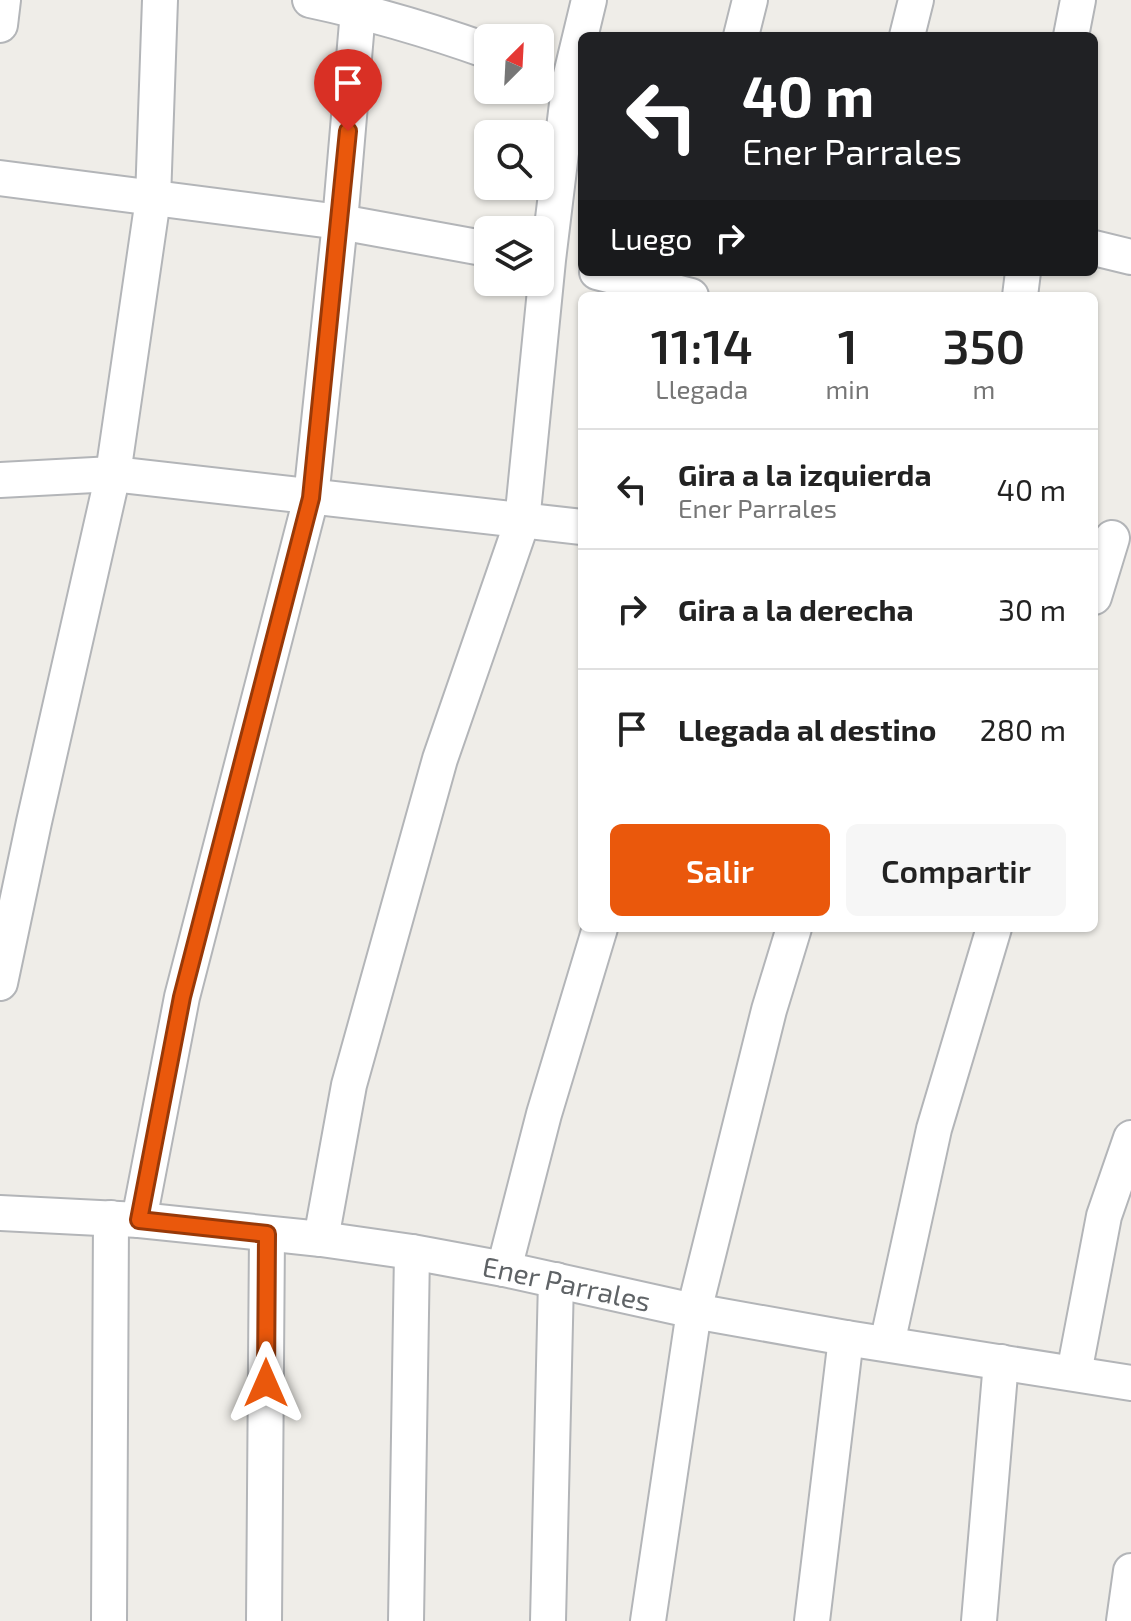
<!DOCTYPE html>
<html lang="es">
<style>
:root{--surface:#fff;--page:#f6f6f6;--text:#222;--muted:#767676;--line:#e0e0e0;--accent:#ea580c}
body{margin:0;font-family:"Exo 2",sans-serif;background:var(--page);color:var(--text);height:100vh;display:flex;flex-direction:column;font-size:30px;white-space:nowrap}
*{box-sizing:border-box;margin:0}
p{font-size:26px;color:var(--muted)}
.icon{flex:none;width:44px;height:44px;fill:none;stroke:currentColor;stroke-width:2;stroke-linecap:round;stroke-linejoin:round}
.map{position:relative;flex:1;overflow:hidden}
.drawer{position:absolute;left:578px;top:292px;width:520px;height:640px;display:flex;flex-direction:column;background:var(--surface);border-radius:12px;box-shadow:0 2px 6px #0004}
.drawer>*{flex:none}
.hud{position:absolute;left:578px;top:32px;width:520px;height:244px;border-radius:12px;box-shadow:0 2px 6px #0004;background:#202124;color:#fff;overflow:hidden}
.needle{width:52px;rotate:24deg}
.tools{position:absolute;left:474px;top:24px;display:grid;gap:16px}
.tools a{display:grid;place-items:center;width:80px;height:80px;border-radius:12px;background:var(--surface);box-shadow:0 2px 6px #0004;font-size:40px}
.pin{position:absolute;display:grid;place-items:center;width:68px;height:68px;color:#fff;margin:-82px -34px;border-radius:50% 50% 50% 0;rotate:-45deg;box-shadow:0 0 8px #0007}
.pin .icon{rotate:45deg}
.me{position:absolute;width:88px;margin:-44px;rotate:0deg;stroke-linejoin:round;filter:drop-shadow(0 0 6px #0008)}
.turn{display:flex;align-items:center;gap:28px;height:168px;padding:0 32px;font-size:36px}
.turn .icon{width:104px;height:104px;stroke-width:2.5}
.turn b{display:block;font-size:56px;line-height:68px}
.then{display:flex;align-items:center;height:76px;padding:0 32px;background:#0003;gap:16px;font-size:30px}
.eta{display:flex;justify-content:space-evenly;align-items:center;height:136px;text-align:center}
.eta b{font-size:48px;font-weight:600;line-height:56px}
.cta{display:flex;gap:16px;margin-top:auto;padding:16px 32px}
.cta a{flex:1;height:92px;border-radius:12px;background:var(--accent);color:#fff;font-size:32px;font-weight:600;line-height:92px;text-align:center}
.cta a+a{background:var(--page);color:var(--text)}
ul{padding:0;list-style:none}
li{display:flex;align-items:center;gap:24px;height:120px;padding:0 32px;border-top:2px solid var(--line)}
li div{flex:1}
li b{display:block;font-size:30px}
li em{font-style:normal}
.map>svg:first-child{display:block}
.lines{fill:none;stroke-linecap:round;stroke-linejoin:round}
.minor-casing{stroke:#b3b5b8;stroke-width:38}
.minor{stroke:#fff;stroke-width:34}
.route-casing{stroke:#983908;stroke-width:20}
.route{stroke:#ea580c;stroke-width:14}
.labels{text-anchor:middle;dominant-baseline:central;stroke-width:6;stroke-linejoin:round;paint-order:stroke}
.street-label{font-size:28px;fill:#5f6366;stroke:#fff}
</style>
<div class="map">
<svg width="1131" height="1621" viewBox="0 0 1131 1621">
<rect width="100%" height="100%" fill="#efede8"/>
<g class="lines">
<defs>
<g id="minor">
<path d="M310 0C371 13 429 30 488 51"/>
<path d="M0 25 3 0"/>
<path d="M741 36 750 0"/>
<path d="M907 36 916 0"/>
<path d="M1071 36 1078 0"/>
<path d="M0 178 340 222 488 249"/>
<path d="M1094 248 1131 257"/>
<path d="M597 272 691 296"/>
<path d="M1020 296 1023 272"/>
<path d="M0 480 113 474 582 527"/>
<path d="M1094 597 1112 538"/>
<path d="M0 983 34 822 113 474 153 199 160 0"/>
<path id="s1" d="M0 1213 139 1220 321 1239 412 1252 504 1269 694 1311 846 1338 1131 1383"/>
<path d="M139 1220 182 997 311 498 340 222 358 11"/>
<path d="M321 1239 349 1085 440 759 522 522 548 260 570 79 589 0"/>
<path d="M504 1269 544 1114 600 928"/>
<path d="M887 1344 934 1129 994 928"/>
<path d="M1074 1373 1104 1216 1131 1138"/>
<path d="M109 1621 111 1218"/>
<path d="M264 1621 267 1234"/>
<path d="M406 1621 412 1252"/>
<path d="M548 1621 556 1280"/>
<path d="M648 1621 694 1311 769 1010 794 928"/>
<path d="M812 1621 846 1338"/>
<path d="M979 1621 1001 1362"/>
<path d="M1124 1621 1131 1571"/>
</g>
</defs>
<use href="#minor" class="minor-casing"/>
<use href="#minor" class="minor"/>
</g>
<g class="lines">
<defs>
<path id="route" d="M266 1383 267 1234 139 1220 182 997 311 498 348 131"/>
</defs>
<use href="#route" class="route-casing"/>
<use href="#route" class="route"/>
</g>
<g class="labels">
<g class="street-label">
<text stroke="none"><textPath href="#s1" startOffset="572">Ener Parrales</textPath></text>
</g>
</g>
</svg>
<div class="tools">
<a><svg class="needle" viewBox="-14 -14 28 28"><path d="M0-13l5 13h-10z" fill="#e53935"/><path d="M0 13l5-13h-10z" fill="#767676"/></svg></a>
<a><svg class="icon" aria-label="search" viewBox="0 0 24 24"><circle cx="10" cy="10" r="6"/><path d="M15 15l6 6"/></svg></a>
<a><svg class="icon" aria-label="layers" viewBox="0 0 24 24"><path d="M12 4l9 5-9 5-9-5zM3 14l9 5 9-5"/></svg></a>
</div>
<div class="pin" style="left:348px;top:131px;background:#d93025"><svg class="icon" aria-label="arrive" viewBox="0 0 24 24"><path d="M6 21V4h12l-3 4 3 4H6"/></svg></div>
<svg class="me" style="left:266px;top:1383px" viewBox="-20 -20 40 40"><path d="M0-17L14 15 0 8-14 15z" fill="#ea580c" stroke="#fff" stroke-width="4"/></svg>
<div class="hud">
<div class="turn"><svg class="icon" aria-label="left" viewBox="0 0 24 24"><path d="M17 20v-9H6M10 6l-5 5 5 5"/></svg><div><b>40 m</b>Ener Parrales</div></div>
<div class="then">Luego<svg class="icon" aria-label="right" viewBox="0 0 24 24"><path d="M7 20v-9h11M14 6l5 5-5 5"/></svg></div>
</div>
<section class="drawer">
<div class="eta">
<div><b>11:14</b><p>Llegada</p></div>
<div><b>1</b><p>min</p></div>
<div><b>350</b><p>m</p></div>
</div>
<ul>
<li><svg class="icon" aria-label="left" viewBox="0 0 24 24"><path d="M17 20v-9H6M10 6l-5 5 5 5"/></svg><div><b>Gira a la izquierda</b><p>Ener Parrales</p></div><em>40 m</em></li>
<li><svg class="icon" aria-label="right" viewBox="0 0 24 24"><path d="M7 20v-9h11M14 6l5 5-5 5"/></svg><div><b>Gira a la derecha</b></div><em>30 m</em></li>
<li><svg class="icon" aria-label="arrive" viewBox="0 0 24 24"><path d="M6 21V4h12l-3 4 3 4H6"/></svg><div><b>Llegada al destino</b></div><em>280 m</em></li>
</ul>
<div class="cta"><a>Salir</a><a>Compartir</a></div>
</section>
</div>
